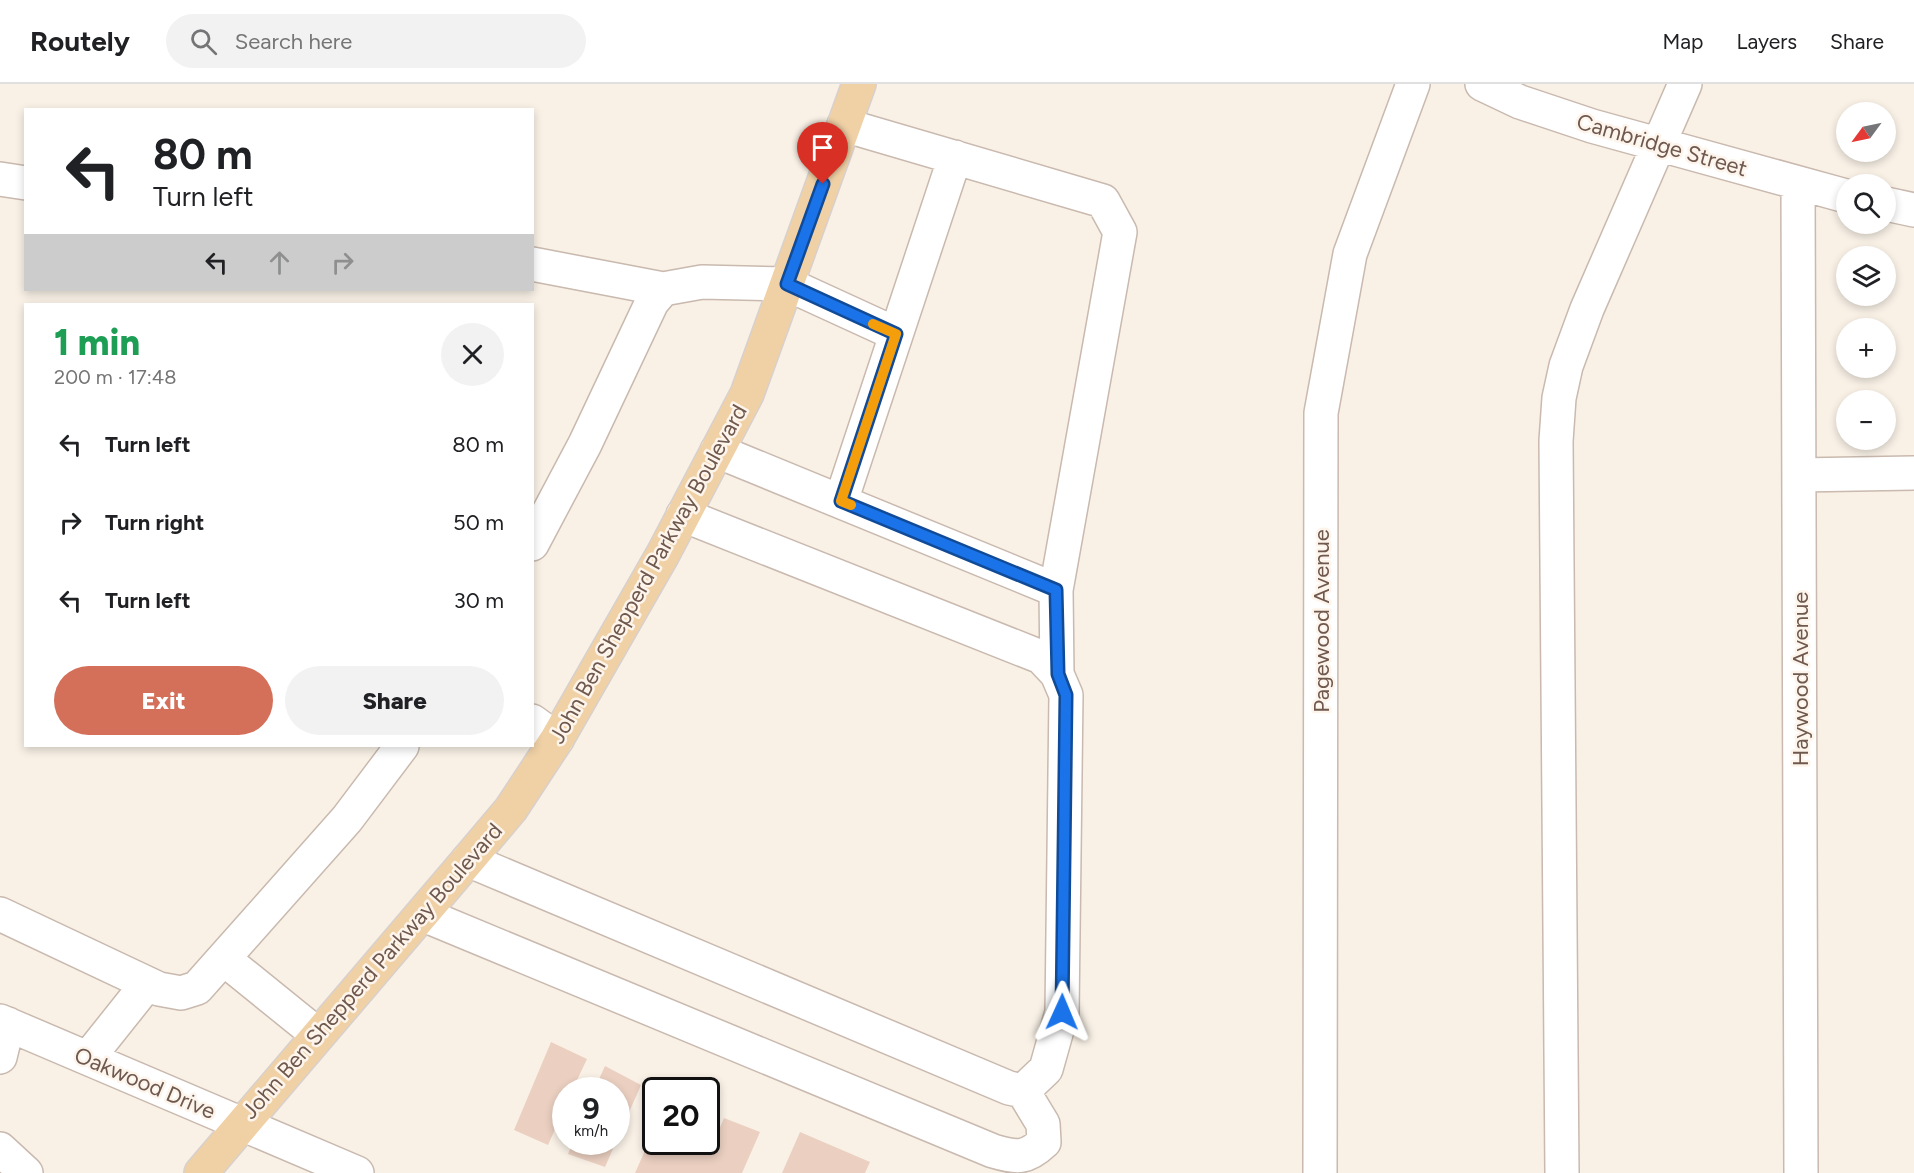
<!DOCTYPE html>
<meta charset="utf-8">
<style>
:root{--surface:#fff;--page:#f2f2f2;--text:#202124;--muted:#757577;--line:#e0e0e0;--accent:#d4705a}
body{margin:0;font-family:Figtree,sans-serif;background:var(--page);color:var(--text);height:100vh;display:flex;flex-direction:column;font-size:22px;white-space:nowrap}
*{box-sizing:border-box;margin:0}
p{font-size:20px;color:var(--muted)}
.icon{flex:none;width:33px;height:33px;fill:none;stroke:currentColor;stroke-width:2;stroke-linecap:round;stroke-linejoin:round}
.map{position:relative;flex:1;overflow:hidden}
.drawer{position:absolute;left:24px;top:219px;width:510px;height:444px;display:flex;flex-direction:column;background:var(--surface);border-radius:0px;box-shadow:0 3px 9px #0003}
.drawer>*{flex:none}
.guide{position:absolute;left:24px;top:24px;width:510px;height:183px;border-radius:0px;box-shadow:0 3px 9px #0003;background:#fff;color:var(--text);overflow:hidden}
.needle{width:39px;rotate:237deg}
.buttons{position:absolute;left:1836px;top:18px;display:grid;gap:12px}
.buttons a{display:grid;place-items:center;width:60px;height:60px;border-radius:50%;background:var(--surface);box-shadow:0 3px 9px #0003;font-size:30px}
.speed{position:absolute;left:552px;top:993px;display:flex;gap:12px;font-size:30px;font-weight:700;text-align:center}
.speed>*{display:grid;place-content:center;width:78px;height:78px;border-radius:50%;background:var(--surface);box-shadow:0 3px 9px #0003;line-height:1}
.speed small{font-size:15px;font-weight:400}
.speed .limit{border:3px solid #111;border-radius:9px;background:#fff;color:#111}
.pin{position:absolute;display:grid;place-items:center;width:51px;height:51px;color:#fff;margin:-62px -26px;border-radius:50% 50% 50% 0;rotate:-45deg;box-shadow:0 0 6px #0007}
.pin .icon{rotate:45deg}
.me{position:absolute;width:66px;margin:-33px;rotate:1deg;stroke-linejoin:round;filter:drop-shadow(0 0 4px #0008)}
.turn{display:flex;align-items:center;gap:21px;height:126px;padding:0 30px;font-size:27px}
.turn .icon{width:78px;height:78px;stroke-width:2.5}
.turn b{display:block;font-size:42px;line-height:51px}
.lanes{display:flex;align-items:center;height:57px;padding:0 30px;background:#0003;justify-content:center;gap:30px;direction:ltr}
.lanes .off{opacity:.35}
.round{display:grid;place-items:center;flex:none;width:63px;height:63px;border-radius:32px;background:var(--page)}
.summary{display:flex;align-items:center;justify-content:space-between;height:102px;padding:0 30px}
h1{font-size:36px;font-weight:800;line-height:45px;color:#1e9e55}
.primary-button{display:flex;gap:12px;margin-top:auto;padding:12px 30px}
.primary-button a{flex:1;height:69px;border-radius:36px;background:var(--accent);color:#fff;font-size:24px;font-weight:800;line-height:69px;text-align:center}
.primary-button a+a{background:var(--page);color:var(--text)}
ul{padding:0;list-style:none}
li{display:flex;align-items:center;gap:18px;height:78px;padding:0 30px}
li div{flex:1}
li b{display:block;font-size:22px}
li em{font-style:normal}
header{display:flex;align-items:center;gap:36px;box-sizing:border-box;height:84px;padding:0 30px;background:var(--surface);border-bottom:2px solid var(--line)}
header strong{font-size:28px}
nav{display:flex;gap:33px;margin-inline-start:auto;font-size:21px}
.search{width:420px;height:54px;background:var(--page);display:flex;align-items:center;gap:15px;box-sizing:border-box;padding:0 21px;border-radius:33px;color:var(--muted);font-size:22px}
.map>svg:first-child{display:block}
.building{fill:#ebd0c1}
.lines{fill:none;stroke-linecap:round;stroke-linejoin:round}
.minor-casing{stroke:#c9b9ae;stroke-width:36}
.major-casing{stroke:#d7d0cd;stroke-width:36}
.minor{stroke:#fff;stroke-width:33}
.major{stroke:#f0d1a6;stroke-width:33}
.route-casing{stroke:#114b97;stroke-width:15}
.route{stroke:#1a73e8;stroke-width:10}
.slow{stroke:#f59e0b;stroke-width:10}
.labels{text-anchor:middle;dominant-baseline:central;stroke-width:5;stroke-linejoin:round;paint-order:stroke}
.street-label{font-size:22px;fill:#6f584e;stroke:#fdf5ec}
</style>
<header>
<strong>Routely</strong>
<div class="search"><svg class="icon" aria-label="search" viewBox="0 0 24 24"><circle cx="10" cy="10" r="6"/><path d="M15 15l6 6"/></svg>Search here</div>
<nav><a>Map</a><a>Layers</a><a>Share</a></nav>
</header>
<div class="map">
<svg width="1914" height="1089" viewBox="0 0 1914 1089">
<rect width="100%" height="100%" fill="#f9f1e6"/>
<path class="building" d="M551 958 587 975 577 996 595 1004 605 982 641 1001 605 1083 568 1070 573 1058H616V1006H566V1044L557 1041 548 1061 514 1046Z
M724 1034 760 1048 742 1089H635L656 1042V1058H706V1049L716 1053Z
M800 1048 870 1078 865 1089H782Z"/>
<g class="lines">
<defs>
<path id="minor" d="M1482 0 1520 18 1592 42 1846 112
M0 95 26 99
M1798 100 1801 1089
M1886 120 1914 126
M532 180 663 205
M717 367 1056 506 1120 148 1103 117 844 41
M1799 391 1914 389
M841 417 955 73
M532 460 585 360 652 218 663 205 702 198 787 200 896 250
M1056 506 1057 590
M532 637 557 655
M468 776 1009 1004 1023 1007 1046 985 1062 928 1066 611 1057 590 1041 573 683 431
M0 830 159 905 181 909 197 904 347 735 402 662
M424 831 993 1067C1017 1074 1026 1075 1044 1058L1043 1040 1023 1007
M224 875 318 951
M0 937 357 1089
M0 973 8 940
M88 974 147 900
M0 1065 26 1089
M1320 1089 1321 329 1350 170 1413 0
M1562 1089 1556 357 1559 314 1566 282 1587 225 1685 0"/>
<path id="major" d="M201 1089 468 776 511 725 557 655 663 470 747 310 859 0"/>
</defs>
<use href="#minor" class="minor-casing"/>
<use href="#major" class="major-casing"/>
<use href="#minor" class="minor"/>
<use href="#major" class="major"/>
</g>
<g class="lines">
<defs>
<path id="route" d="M823 100 787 200 896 250 841 417 1056 506 1058 590 1066 611 1062 928"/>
</defs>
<use href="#route" class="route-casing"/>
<use href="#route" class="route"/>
<path class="slow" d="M851 421 841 417 896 250 873 240"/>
</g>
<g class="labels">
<g class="street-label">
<text transform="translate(1662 61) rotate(16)">Cambridge Street</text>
<text transform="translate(648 490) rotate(-61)">John Ben Shepperd Parkway Boulevard</text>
<text transform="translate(1321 537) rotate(-90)">Pagewood Avenue</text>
<text transform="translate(1800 595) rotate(-90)">Haywood Avenue</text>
<text transform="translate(372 887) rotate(-49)">John Ben Shepperd Parkway Boulevard</text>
<text transform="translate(145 999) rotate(23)">Oakwood Drive</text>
</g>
</g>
</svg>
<div class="buttons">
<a><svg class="needle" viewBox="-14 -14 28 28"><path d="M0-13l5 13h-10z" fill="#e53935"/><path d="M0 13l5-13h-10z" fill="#757577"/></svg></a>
<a><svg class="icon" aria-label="search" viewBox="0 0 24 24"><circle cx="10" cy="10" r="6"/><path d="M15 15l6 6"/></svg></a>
<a><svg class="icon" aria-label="layers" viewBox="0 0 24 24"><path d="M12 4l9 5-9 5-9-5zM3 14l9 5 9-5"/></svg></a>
<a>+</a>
<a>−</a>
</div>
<div class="speed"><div>9<small>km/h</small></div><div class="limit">20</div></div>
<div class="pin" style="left:823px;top:100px;background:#d93025"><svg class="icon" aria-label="arrive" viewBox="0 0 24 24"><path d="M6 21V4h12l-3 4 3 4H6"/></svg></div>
<svg class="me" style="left:1062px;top:928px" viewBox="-20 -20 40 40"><path d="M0-17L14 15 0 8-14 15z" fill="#1a73e8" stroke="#fff" stroke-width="4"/></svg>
<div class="guide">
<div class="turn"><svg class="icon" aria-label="left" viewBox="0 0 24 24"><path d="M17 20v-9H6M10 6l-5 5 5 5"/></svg><div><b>80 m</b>Turn left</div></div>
<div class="lanes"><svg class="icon" aria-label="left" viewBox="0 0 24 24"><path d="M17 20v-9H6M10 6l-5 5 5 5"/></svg><svg class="icon off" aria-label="ahead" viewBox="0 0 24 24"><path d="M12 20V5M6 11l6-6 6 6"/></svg><svg class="icon off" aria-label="right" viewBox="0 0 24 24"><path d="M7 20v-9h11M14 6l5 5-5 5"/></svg></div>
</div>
<section class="drawer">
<div class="summary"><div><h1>1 min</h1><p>200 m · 17:48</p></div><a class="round"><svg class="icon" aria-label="close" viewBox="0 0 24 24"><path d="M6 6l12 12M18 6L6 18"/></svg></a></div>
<ul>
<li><svg class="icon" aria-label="left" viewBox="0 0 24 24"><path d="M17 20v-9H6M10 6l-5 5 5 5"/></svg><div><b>Turn left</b></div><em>80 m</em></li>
<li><svg class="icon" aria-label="right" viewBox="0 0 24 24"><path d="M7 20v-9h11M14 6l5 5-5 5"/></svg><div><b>Turn right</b></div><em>50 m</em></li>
<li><svg class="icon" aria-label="left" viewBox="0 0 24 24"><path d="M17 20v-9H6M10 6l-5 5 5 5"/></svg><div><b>Turn left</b></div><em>30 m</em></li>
</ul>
<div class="primary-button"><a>Exit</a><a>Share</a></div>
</section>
</div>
